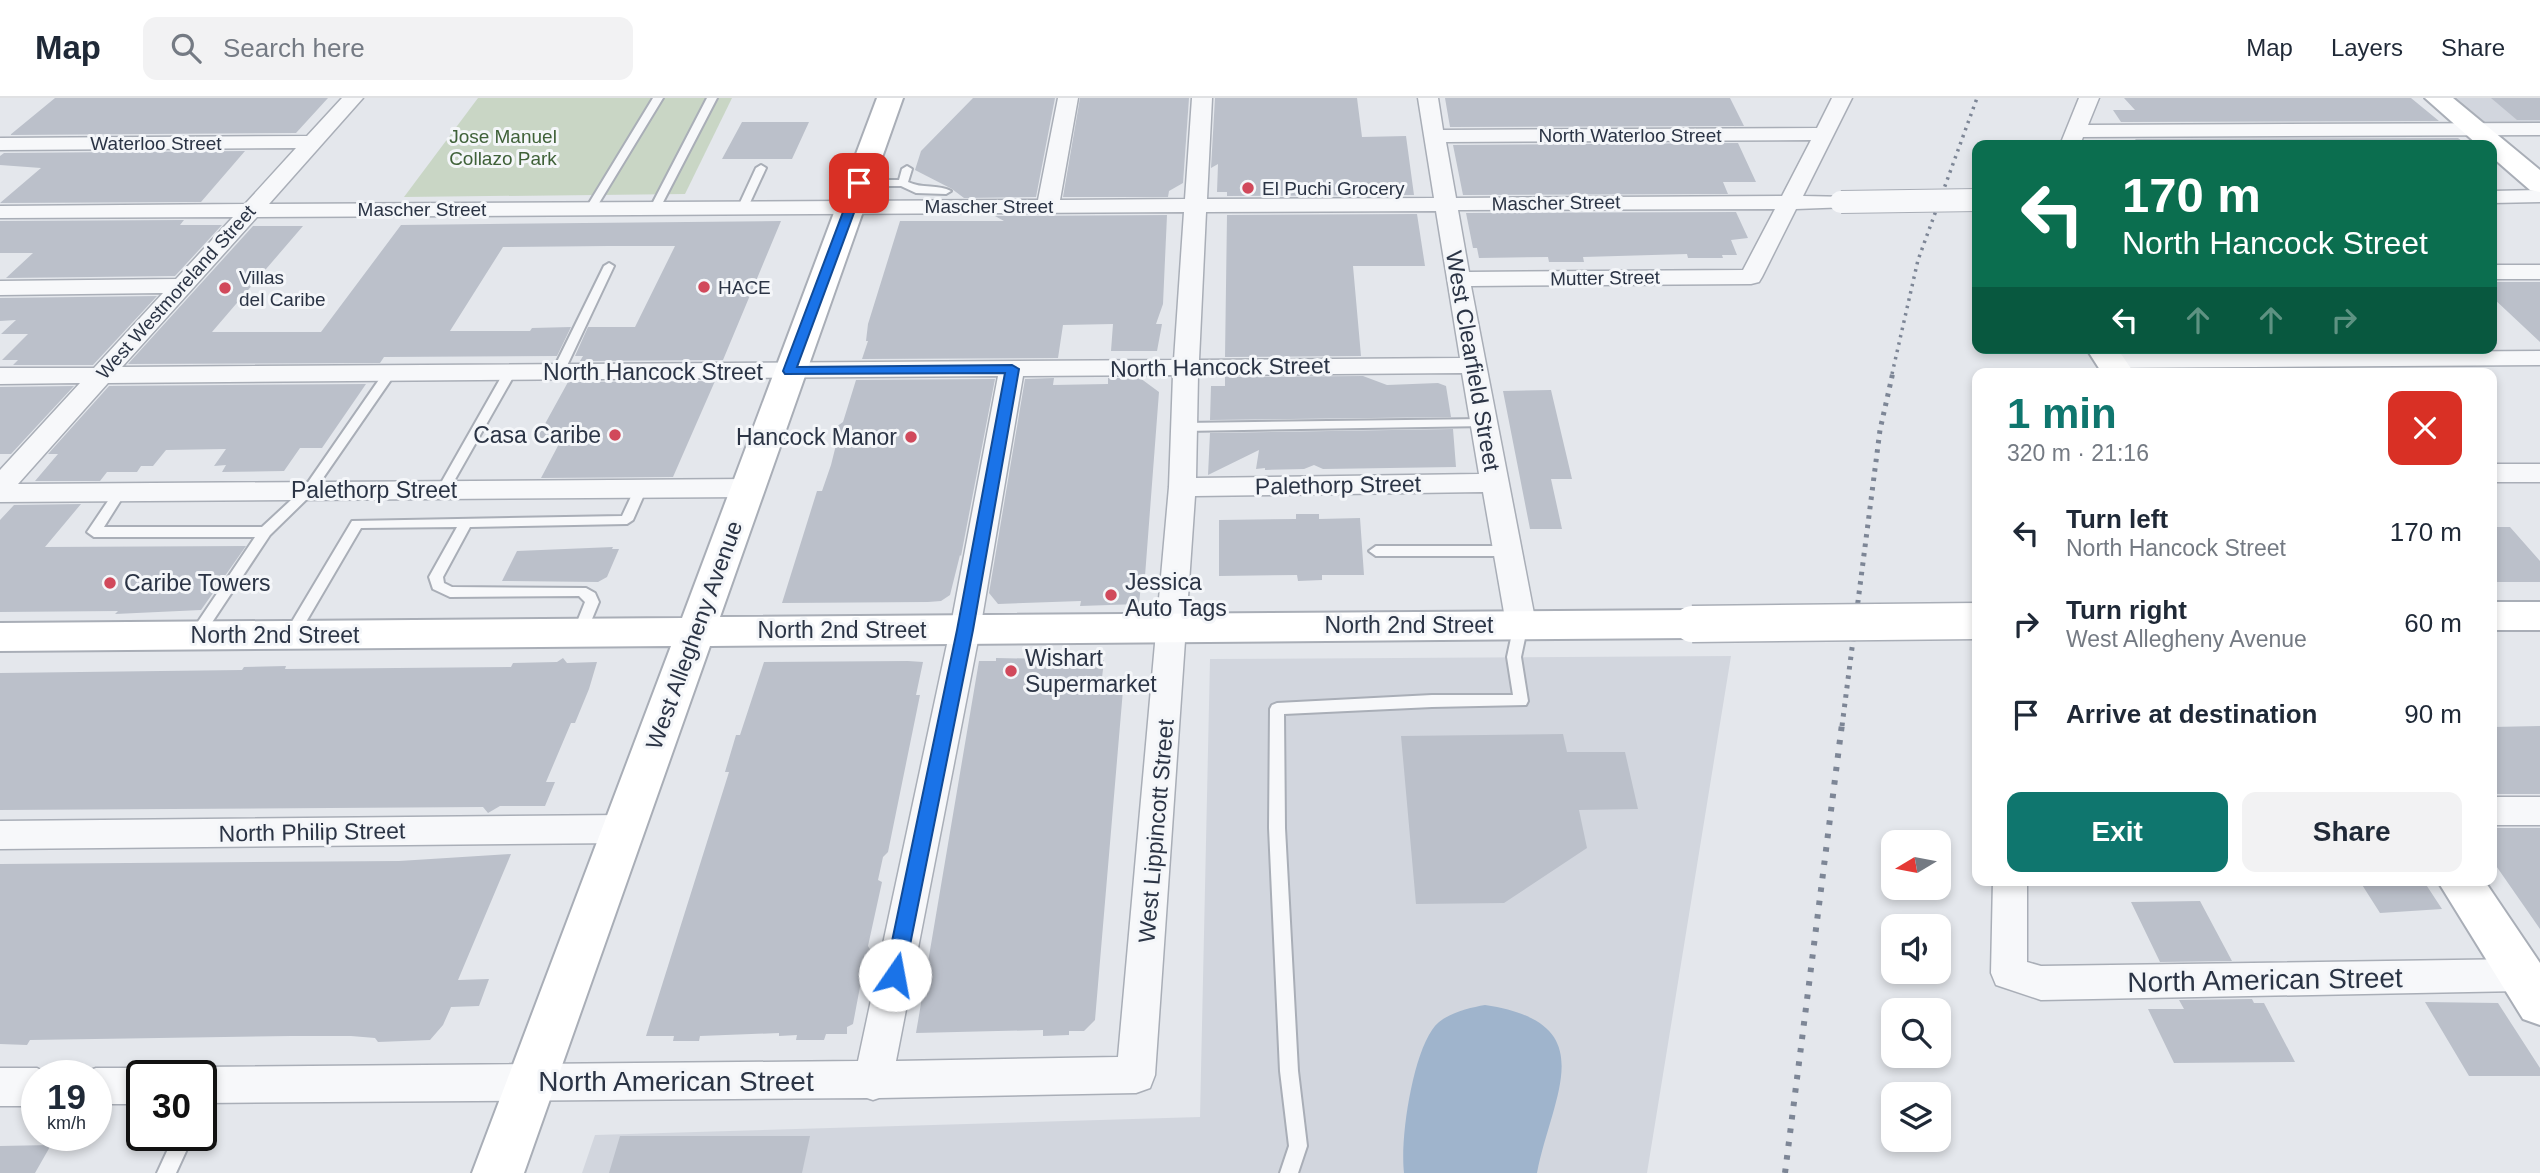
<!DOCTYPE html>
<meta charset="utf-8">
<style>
:root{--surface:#fff;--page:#f2f2f3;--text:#1f2937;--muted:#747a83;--line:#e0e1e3;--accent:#0f766e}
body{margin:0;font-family:Arial,sans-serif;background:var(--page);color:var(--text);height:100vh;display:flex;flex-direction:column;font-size:26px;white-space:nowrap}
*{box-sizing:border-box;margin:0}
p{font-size:23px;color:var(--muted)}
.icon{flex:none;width:38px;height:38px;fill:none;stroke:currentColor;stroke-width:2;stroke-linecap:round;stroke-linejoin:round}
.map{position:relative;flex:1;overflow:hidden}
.drawer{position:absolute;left:1972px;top:270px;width:525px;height:518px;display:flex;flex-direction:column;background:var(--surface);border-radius:14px;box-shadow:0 4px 10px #0003}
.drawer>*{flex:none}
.banner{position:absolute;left:1972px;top:42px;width:525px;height:214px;border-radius:14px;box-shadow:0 4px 10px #0003;background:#0b6e4f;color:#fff;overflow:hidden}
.needle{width:46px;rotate:260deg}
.buttons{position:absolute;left:1881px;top:732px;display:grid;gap:14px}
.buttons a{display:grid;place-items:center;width:70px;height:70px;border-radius:14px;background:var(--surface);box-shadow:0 4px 10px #0003;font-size:35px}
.speed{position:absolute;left:21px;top:962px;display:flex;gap:14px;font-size:35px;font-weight:700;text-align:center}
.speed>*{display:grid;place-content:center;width:91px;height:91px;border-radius:50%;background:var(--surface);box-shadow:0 4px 10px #0003;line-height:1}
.speed small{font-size:18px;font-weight:400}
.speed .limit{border:4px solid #111;border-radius:10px;background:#fff;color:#111}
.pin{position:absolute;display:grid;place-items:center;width:60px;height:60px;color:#fff;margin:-30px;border-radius:14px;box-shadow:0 4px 10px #0006}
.me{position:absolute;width:77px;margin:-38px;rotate:12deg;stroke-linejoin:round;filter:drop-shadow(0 0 5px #0008)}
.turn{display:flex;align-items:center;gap:24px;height:147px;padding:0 35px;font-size:32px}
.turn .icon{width:91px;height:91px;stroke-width:2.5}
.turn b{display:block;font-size:49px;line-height:60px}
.lanes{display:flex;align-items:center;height:66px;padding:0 35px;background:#0003;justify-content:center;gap:35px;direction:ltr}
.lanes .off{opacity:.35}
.round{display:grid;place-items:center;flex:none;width:74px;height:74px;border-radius:14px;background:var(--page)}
.overview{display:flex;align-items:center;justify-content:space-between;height:119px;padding:0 35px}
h1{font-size:42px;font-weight:800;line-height:52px;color:var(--accent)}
.action{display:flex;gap:14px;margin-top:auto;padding:14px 35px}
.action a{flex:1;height:80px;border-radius:14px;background:var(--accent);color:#fff;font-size:28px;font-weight:800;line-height:80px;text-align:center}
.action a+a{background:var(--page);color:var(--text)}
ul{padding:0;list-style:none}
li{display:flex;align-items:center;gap:21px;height:91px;padding:0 35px}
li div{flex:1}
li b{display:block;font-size:26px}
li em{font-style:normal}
header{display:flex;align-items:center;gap:42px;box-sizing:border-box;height:98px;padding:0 35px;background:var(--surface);border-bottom:2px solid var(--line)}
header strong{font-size:33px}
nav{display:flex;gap:38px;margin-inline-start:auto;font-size:24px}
.search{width:490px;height:63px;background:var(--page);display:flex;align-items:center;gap:18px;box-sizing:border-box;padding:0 24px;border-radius:14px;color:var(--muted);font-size:26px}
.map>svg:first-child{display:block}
.built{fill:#d2d6de}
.green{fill:#c9d6c5}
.water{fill:#9fb4cc}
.building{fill:#bbc0ca}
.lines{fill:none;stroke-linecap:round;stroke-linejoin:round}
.lane-casing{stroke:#a9aeb7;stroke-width:4}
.street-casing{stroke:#a9aeb7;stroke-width:3}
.secondary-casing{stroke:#a9aeb7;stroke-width:4}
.lane{fill:#f7f8fa;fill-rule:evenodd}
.street{fill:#f7f8fa;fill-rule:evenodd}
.secondary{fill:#fff;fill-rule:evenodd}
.rail-far2{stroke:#7d8696;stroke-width:3.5;stroke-dasharray:2.5 5;stroke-linecap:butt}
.rail-far1{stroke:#7d8696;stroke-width:5;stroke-dasharray:3.5 6;stroke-linecap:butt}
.rail{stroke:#7d8696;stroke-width:6;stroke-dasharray:4.5 9;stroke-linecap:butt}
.street-bridge-casing{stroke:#a9aeb7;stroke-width:24;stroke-linecap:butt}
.secondary-bridge-casing{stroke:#a9aeb7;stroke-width:39;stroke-linecap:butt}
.street-bridge{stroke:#f7f8fa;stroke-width:22}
.secondary-bridge{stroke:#fff;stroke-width:36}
.route{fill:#1a73e8;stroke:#114b97;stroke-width:2}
.poi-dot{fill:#d1495b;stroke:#f4f6f9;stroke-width:2.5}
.labels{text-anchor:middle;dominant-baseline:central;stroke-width:6;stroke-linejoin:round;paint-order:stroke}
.far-street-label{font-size:19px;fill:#2b3445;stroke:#f4f6f9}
.far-park-label{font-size:19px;fill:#3f6138;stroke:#f4f6f9}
.far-poi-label{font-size:19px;fill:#2b3445;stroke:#f4f6f9;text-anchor:start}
.street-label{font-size:23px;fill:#2b3445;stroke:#f4f6f9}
.poi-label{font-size:23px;fill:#2b3445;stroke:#f4f6f9;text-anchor:start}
.near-street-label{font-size:28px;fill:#2b3445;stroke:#f4f6f9}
</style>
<header>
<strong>Map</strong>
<div class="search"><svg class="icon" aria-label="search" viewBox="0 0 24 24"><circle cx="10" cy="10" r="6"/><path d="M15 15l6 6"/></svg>Search here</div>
<nav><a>Map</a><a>Layers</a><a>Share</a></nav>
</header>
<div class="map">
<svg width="2540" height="1075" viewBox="0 0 2540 1075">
<rect width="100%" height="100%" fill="#e4e7ec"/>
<path class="built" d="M2455 0H2540V25L2486 26Z
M1731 558 1647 1075H582L595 1037 1200 1019 1210 561Z"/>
<path class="green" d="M478 0H732L685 96 404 99Z"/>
<path class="water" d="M1485 907C1604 925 1553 995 1537 1075H1404C1400 1041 1412 961 1432 932 1442 916 1468 910 1485 907Z"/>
<path class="building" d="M55 0H328L296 35 10 37Z
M973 0H1055L1036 99 964 100 952 91 915 72 921 53Z
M1080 0H1189L1183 85 1169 93 1168 99H1063Z
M1215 0H1357L1362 39 1406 38 1414 97 1227 98V94H1217L1218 66 1211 70Z
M1445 0H1730L1744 28 1450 29Z
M2124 0H2411L2439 23 2121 24 2113 12H2135Z
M2491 0H2540V22H2517Z
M742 24H809L792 61H722Z
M2458 40 2467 47H2140L2135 41Z
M1738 45 1756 84H1723L1728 96 1463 97 1453 47Z
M245 53 201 104 0 105 41 70 0 67V58L4 55Z
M1736 114 1748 140 1731 142 1737 157H1722L1723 160H1688L1687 156 1583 159 1584 164H1549L1548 159 1479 160 1477 150H1473L1466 115Z
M1417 116 1425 168H1353L1361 258 1225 259 1227 117Z
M1167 117 1163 206 1156 226H1162L1157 253H1111L1113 226 1063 227 1058 260 862 261 868 243H866L868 226 900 123H1004L995 118Z
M184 122 180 127H222L175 178 6 180 33 155H0V123Z
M781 123 723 262 580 263 583 258H575L588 229H635L675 148H608L503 149 450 233H530L532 230 571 229 557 258 384 259 380 265 128 266 253 128H303L212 234H321L401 127Z
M2492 184H2540V244L2492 199Z
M157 198 93 267H13L18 262H2L28 236H1L16 222 0 223V200Z
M1363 278 1387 287 1438 285 1446 288 1451 319 1210 322 1211 288H1225V279Z
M1054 280 1053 287 1108 286V280H1140L1159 294 1145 478 1141 486 1139 506 1080 508 1081 503 998 506 989 495 1025 281Z
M995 281 961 458 960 457 950 497 941 503 928 504 782 505 817 393H822L831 367 837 343 836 329 843 324 856 282Z
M715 283 673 379 541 380 560 344H535L568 284Z
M366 286 322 350H300L284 373 222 374 226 367 214 368 226 351 166 352 153 368H141L137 374H107L100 383H35L58 356H48L109 288Z
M74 288 11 356H0V289Z
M1551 292 1572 381H1551L1562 431H1530L1503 293Z
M1453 331 1456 369 1323 371 1314 367 1304 371 1265 372V370L1256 371 1259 352 1208 377 1210 335Z
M81 406 45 449 246 448 201 512 115 516 118 513 0 514V422L14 407Z
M1296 416H1319V421L1360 420 1364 477H1322V482L1298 483 1297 477 1219 478V422L1296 421Z
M2492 429H2510L2540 463V484H2492Z
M613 449 612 451H619L607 479 598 484 502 483 517 453Z
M563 560 567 565 597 564 589 591 575 625H571L546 684H555L545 708H500L488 715 483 709 0 712V575L242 572 244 569 286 568 285 571 511 569 513 565 557 564Z
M996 560 1104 562 1102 580H1124L1095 922 1084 933H1069V937L1043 938V932L916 935 979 563H996Z
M908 563 923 564 916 597H920L888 754 883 759 878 782 882 784 868 848 871 853 866 857 853 926 847 929V936H826L824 942H796L797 937 779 938V935L700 938 699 943H673L674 938H646L729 674H725L736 637H740L764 564Z
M2540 628V696H2492V629Z
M1563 636 1567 654H1625L1638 711 1579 712 1587 750 1504 805 1416 806 1401 638Z
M2492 730H2540V831L2492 762Z
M511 756 458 882 489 881 479 908 451 909 443 927 430 942 378 944 375 940 351 938H291L30 942 27 947 0 946V766L399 763Z
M2359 782H2423L2442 811 2380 815Z
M2200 803 2232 863 2160 864 2131 804Z
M2252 901 2254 905H2264L2295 964 2174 965 2148 911H2184L2179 902Z
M2425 904 2498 905 2540 970V978H2469Z
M620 1038H810L802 1075H609Z
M51 1047 35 1075H0V1048Z"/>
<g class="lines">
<defs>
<path id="lane" d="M653 0H663L596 110 587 112 586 110Z
M707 0H717L660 110 651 112 650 110Z
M761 67 766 70 748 109 739 111 738 109 756 70Z
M907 68 912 71 908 84C922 91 939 86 951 93L946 96 916 95 901 88H859L854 85 859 82H899L902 71Z
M609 165 614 168 564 274 558 278 554 277 552 274 604 168Z
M510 270 516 274 449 392 443 396 439 395 437 392 504 274Z
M389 272 395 276 312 396 270 437 201 541 196 542 189 537 255 439H94L87 434 116 391 120 390 126 394 104 429H262L304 390 385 273Z
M1483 321 1489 325 1487 328 1184 333 1178 329 1184 325Z
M641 386 647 390 633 422 627 426 470 429 443 479 444 485 452 489 586 490 595 495 599 504 585 538H575L573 534 585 504 579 498 450 499 433 491 429 479 457 429 361 430 296 541 291 542 284 537 352 423 622 418 635 390Z
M1376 448H1507L1514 453 1507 458H1376L1369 453Z
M1521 521 1528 526 1521 559 1528 603 1526 607 1432 609 1284 616 1285 730 1298 973 1307 1048 1298 1075H1280L1289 1048 1280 973 1269 730 1270 611 1272 607 1277 605 1432 597H1513L1507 559 1514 526Z
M174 1038H193L176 1075H157Z"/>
<path id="street" d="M342 0H363L269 106 1038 102 1058 0H1078L1060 102 1185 101 1192 0H1212L1207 101 1434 100 1418 0H1438L1443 32 1817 30 1832 0H1852L1803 98 1849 99 1852 104 1849 109 1796 111 1762 179 1759 184 1751 186 1471 188 1536 526 1531 534 1521 537 1511 534 1506 526 1483 394 1195 398 1155 977 1150 990 1136 995 879 1000 873 1002 867 1000 201 1005V978H186L187 974 201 969 858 963 950 532 998 278 108 285 18 386 748 381 758 384 761 390 758 396 748 399 0 404V372L80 285 0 286V270H94L163 195 0 197V183L176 181 233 119 0 120V108L245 106 296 50 0 52V40L307 38ZM1811 42 1782 98 1456 100 1446 44ZM1775 111 1743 172 1469 174 1458 112ZM1436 113 1460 260 1199 262 1206 114ZM1184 114 1174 262 122 269 257 119ZM1462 275 1479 376 1196 380 1198 277ZM1173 277 1169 389 1118 959 896 963 980 532 1023 278Z
M2079 0H2099L2088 27 2540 25V37L2083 39 2080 47H2060Z
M2540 92V104L2492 105V93Z
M2492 167H2540V181H2492Z
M2540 253V267L2110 270 2101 268 2098 263 2101 258 2110 256Z
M2492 366H2540V384H2492Z
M2492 699H2540V727H2492Z
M623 717 635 721 640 731 635 741 623 745 0 751V723Z
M1993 782H2027V864L2041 868 2521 861 2534 865 2539 877 2534 889 2521 893 2041 902 1996 887 1991 875Z
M0 970H37L52 978H37V1008H0Z
M96 970H142L156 975 157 978H142V1006H96V978H81L82 975Z"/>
<path id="secondary" d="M877 0H903L720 519 1692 512 1706 516 1711 526 1706 536 1692 540 710 548 524 1075H472L671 548 0 553V525L682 520Z
M2425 0H2453L2540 72V94L2530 92 2492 59V47H2478Z
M2086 250H2117L2134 275H2102Z
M2492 504H2540V532H2492Z
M2437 782H2484L2540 865V927L2523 921Z"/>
</defs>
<use href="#lane" class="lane-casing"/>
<use href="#street" class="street-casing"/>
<use href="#secondary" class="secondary-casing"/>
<use href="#lane" class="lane"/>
<use href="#street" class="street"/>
<use href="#secondary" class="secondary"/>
<path class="rail-far2" d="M1892 276 1918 162 1977 0"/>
<path class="rail-far1" d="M1842 628 1880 332 1893 274"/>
<path class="rail" d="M1785 1075 1842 626"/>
<defs>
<path id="street-bridge" d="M1841 104 1978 102"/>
<path id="secondary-bridge" d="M1692 526 1978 523"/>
</defs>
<use href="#street-bridge" class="street-bridge-casing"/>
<use href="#secondary-bridge" class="secondary-bridge-casing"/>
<use href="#street-bridge" class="street-bridge"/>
<use href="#secondary-bridge" class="secondary-bridge"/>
</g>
<path class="route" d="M859 82 865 85 797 269 1012 267 1019 271 973 532 904 877 902 884 895 886 888 884 885 877 957 532 1005 275 785 276 783 273 854 85Z"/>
<g class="poi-dot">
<circle cx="1248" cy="90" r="7"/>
<circle cx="704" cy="189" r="7"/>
<circle cx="225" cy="190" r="7"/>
<circle cx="615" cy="337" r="7"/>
<circle cx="911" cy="339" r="7"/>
<circle cx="110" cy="485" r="7"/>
<circle cx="1111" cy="497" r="7"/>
<circle cx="1011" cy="573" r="7"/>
</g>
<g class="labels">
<g class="far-street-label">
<text x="1630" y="37">North Waterloo Street</text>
<text x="156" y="45">Waterloo Street</text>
<text transform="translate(1556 105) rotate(-1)">Mascher Street</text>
<text x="989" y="108">Mascher Street</text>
<text x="422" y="111">Mascher Street</text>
<text transform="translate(1605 180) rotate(-1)">Mutter Street</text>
<text transform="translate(176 194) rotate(-48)">West Westmoreland Street</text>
</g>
<g class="far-park-label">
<text x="503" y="38">Jose Manuel<tspan x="503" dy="22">Collazo Park</tspan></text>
</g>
<g class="far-poi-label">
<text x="1262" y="90">El Puchi Grocery</text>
<text x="239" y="179">Villas<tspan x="239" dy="22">del Caribe</tspan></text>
<text x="718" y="189">HACE</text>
</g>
<g class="street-label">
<text transform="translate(1473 263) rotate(80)">West Clearfield Street</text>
<text transform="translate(1220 269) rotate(-1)">North Hancock Street</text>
<text x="653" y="274">North Hancock Street</text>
<text transform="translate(1338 387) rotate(-1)">Palethorp Street</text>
<text x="374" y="392">Palethorp Street</text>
<text x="1409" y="527">North 2nd Street</text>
<text x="842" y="532">North 2nd Street</text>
<text x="275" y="537">North 2nd Street</text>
<text transform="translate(694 537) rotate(-70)">West Allegheny Avenue</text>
<text transform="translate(1156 733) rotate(-85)">West Lippincott Street</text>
<text transform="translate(312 734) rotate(-1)">North Philip Street</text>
</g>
<g class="poi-label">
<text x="601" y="337" text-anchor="end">Casa Caribe</text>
<text x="897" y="339" text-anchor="end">Hancock Manor</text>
<text x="1125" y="484">Jessica<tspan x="1125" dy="26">Auto Tags</tspan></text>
<text x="124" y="485">Caribe Towers</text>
<text x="1025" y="560">Wishart<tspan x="1025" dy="26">Supermarket</tspan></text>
</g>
<g class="near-street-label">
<text transform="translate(2265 882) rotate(-1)">North American Street</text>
<text x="676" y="983">North American Street</text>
</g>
</g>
</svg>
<div class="buttons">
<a><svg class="needle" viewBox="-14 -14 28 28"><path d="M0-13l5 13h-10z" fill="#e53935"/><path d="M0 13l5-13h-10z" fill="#747a83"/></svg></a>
<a><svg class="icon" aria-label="sound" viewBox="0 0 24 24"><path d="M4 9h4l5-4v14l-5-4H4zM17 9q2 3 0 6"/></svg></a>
<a><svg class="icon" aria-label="search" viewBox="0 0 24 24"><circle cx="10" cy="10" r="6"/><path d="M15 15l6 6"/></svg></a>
<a><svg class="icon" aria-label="layers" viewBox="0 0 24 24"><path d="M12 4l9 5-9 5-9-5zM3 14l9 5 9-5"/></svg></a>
</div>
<div class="speed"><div>19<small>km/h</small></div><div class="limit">30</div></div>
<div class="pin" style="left:859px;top:85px;background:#d93025"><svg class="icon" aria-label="arrive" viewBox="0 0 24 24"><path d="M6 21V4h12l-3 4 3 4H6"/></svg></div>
<svg class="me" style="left:895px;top:877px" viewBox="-20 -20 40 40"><circle r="19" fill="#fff"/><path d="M0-13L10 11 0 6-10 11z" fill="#1a73e8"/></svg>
<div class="banner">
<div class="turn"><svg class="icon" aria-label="left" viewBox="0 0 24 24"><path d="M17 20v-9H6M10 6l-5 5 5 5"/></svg><div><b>170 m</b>North Hancock Street</div></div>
<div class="lanes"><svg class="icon" aria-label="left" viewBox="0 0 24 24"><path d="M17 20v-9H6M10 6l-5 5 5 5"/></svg><svg class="icon off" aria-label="ahead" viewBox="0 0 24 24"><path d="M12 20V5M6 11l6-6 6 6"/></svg><svg class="icon off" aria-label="ahead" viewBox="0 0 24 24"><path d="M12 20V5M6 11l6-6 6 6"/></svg><svg class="icon off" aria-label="right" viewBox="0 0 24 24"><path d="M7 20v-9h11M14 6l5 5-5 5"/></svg></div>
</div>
<section class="drawer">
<div class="overview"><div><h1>1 min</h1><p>320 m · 21:16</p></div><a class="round" style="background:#d93025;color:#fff"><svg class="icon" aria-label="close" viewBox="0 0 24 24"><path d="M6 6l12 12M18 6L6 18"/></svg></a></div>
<ul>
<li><svg class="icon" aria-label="left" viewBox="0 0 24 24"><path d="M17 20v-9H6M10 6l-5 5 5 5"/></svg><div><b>Turn left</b><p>North Hancock Street</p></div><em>170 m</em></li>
<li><svg class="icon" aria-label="right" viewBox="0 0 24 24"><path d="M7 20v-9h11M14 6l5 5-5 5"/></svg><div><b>Turn right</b><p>West Allegheny Avenue</p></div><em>60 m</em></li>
<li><svg class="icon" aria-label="arrive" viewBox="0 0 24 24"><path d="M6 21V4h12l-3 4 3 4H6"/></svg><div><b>Arrive at destination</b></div><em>90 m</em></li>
</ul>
<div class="action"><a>Exit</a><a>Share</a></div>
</section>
</div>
